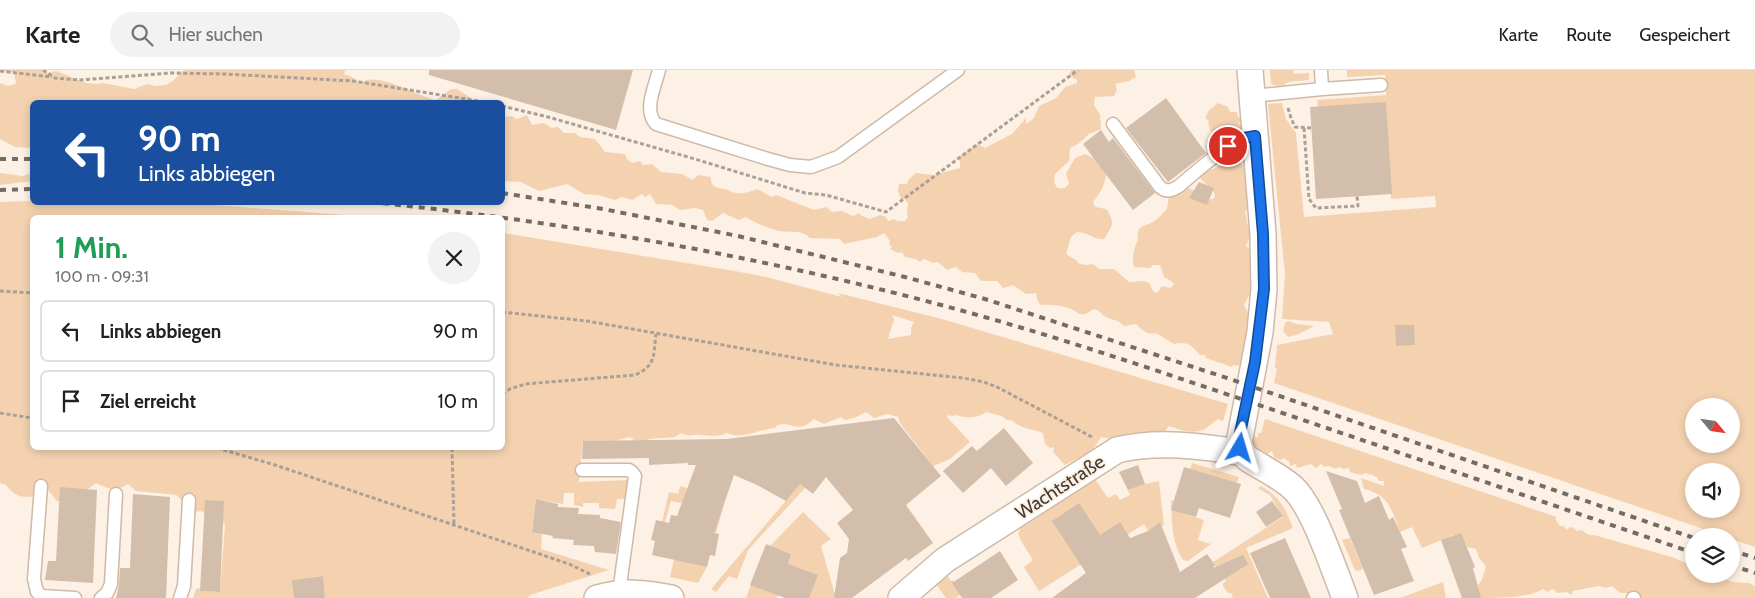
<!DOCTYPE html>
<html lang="de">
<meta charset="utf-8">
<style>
:root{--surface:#fff;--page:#f2f2f2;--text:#202124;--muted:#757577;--line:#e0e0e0}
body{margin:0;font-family:Cabin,sans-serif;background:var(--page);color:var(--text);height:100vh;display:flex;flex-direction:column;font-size:19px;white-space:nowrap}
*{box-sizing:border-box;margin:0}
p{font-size:16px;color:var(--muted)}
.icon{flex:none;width:28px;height:28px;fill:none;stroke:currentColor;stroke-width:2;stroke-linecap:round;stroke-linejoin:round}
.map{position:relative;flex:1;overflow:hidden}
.side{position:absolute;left:30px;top:145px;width:475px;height:235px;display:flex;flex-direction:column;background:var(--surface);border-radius:8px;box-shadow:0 2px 8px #0003}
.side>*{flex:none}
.banner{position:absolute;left:30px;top:30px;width:475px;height:105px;border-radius:8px;box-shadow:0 2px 8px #0003;background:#1a4fa0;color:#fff;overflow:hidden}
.needle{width:32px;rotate:119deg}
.tools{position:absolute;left:1685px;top:328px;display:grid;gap:10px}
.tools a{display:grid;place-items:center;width:55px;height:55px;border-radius:50%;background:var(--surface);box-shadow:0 2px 8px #0003;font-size:25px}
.pin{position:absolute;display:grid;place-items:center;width:42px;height:42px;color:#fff;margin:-21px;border:2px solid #fff;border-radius:50%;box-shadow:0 1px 5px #0007}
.me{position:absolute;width:55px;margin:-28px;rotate:7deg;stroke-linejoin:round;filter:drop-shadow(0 0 4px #0008)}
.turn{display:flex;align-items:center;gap:18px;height:105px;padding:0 25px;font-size:22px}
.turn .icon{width:65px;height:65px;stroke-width:2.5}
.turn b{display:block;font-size:35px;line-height:42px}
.round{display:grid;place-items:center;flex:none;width:52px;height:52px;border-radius:26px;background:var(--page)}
.head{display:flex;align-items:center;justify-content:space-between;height:85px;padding:0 25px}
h1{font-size:30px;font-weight:800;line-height:38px;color:#1e9e55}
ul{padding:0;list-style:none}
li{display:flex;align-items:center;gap:15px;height:62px;margin:0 10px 8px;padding:0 15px;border:2px solid var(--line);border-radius:8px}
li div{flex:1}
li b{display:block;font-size:19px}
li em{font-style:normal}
header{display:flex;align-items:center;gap:30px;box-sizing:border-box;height:70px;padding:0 25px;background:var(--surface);border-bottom:1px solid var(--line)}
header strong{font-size:24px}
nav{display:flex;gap:28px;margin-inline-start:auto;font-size:18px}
.search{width:350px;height:45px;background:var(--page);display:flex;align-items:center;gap:12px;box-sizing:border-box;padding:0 18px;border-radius:28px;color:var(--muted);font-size:19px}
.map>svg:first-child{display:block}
.green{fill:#f4d2b0;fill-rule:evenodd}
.building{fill:#d2beab}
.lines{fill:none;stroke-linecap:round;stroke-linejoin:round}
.lane-casing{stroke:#cebaa7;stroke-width:15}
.street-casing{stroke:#cebaa7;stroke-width:28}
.path{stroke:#aba096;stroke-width:3;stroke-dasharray:4 2.5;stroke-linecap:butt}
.lane{stroke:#fff;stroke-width:12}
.street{stroke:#fff;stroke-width:25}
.rail{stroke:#756b63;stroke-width:4;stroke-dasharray:6 6;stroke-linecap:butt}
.route-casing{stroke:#114b97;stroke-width:12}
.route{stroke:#1a73e8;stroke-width:9}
.labels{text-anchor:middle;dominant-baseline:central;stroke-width:4;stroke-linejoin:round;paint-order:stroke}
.street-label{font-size:19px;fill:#433a33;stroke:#fdf0e4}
</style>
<header>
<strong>Karte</strong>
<div class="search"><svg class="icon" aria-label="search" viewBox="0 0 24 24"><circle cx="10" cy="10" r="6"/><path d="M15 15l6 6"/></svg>Hier suchen</div>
<nav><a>Karte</a><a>Route</a><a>Gespeichert</a></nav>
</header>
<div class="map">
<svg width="1755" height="528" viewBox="0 0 1755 528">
<rect width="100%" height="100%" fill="#fdf0e4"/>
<path class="green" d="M2 0H42L48 3 56 1 86 13 96 14 103 13 134 19 147 14 155 16 166 15 173 11 182 1 187 0H345L344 4 352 7 361 13C376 0 419 27 436 30L451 19H457L477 32H32V78L15 77 0 69V13C6 16 11 17 16 13L14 2 9 3Z
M1071 0H1134L1136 7 1129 11 1115 14 1117 20 1114 26 1095 27 1094 35 1100 45 1101 59 1089 64 1078 74 1070 78 1069 91 1055 104 1054 112 1057 118C1063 119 1066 119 1069 113L1066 104 1075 88 1085 84 1093 88 1096 87 1108 95C1106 111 1103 120 1093 132L1095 137 1106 139C1116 153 1112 156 1104 169 1094 170 1087 162 1077 162L1071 167 1066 184 1076 190 1078 193 1085 195 1093 194 1099 199H1114L1129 212 1144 211 1149 213 1153 221 1157 223 1162 216 1171 218 1174 214 1171 211 1164 207 1160 195H1153L1150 198 1134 197C1132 186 1133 181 1138 170 1135 152 1149 158 1158 148 1162 145 1163 142 1167 139L1169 125 1181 114 1194 121 1205 130 1213 129 1215 127 1214 122 1199 107 1201 102C1209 102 1227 93 1232 86L1239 88 1247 103 1248 128 1246 132 1252 139 1245 141 1248 156 1252 162 1246 176 1252 180 1253 223 1248 227 1244 235 1250 246 1249 250 1252 259 1243 297 1239 294V296L1233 295 1232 297 1206 288 1205 285H1200C1191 275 1188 271 1174 274L1156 263C1146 265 1144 261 1136 254L1124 256C1117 248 1112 251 1104 246 1100 243 1099 240 1094 239 1079 249 1081 243 1069 238 1064 236 1047 234 1041 235L1038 232 1036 223 1026 224 1013 215 1003 218 997 211H981L975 203 962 202 956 197 947 200 938 192 933 193 924 189 920 192 916 189 905 187 902 182 898 183 890 179 892 177 889 174 890 171 884 163 877 167 844 174 840 169 810 168C801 159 791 163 780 161 772 160 753 152 746 147L739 150 723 143 712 151 707 150 703 140 695 138 680 140 672 135 656 134 650 124 645 127 642 124 632 130 622 127 615 130 598 125 584 124 567 114 539 121 521 112 503 111 502 47 512 46 517 49 527 45 532 55 544 53 552 58 558 57 564 63H575L580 67 595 69 605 82 625 84 627 89 632 93 640 91 643 95 652 94 661 102 682 104 693 110 698 105 711 107C710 117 717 118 724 119 727 119 729 121 732 122 740 125 750 122 757 119L772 127 776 125 814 140 826 137 832 142 842 141 853 146 859 143 862 146 870 149 880 145 886 147 888 151 894 149 898 151H905L908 147 907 143 908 134 905 129H901L898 121 899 114H907L908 110 916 103 934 105 960 98V86L977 74 985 78 1012 64 1026 48V54L1034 48 1039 36 1056 28 1065 17 1077 13V10L1069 5Z
M1270 0H1293L1294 4 1309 3V10L1288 12C1283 16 1278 17 1271 14Z
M1347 0H1755V477L1731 469V466H1724L1274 313 1277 299 1275 298 1277 275 1333 264 1329 252 1282 249 1285 204 1268 34 1282 33 1286 49 1296 63 1304 147 1436 137 1435 126 1391 129 1386 33 1318 37 1317 30 1386 25 1385 5 1347 7ZM1694 336H1731V374H1694ZM1694 401H1731V439H1694Z
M1218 33 1228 37 1230 42H1237L1238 47 1241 48 1239 54 1242 55 1246 62 1227 73H1221L1219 68H1215V65H1218L1217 62H1211L1208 53 1209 51 1205 48 1209 40Z
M0 103 23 106 32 103V111L0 115Z
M32 131V132L188 133 370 147 32 148V378H502L503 163 729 200 766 207 842 227 838 223 942 249 1228 334 1223 351 1218 349C1213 352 1210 356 1205 359 1193 365 1181 360 1169 356L1165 361 1126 364 1112 369 1101 367 1092 381 1065 395 1053 382 1054 377 1050 378 1045 374 1043 363C1035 360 1017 357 1013 351L1007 350 1002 346 986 342C979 348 966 349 957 345L952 346 948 345 947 347 970 372 950 389 933 396 900 353 898 347 887 344 874 348 866 342 854 348 845 350 841 347 824 354 814 349C797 365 794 351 777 355L775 358C760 359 741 370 727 363 718 367 711 366 702 365 692 364 691 368 681 363L675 367 649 369 639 374 630 367 614 371H583L579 412 628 410 626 429H617L615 439 599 438V433H583V437L574 435V423H564L563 434 536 429 532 461 542 463 541 479 609 500 530 525 527 528H325L322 506 293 510 294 528H193L196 519 201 518V521L220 522 225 454 201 441 194 442 176 425 136 421 128 414C116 422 108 419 96 413L70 432 57 431 48 420C32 429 18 431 6 415L0 413V132ZM892 245 914 252 911 258V265L888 269 894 250Z
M1288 251 1297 254 1314 256 1299 264 1288 267 1283 261 1285 253Z
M1265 349 1557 447 1555 449 1560 456H1564L1566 460 1570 457 1574 458 1577 461 1581 460 1589 465H1594L1675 488 1694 497V504H1712L1733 512 1749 513 1755 516V528H1638L1635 523H1620L1612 516 1606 518 1599 516 1573 521 1571 525 1567 522 1557 523 1555 520 1552 519 1547 522 1543 519C1530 528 1496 528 1479 528L1475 519 1482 510 1486 496 1479 488 1476 479 1462 476 1454 465 1422 478 1412 457 1400 462C1392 441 1389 424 1364 419L1361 408 1384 416V411H1379L1377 407 1373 406V404L1370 405 1366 403 1361 405 1350 402 1349 398 1343 399 1339 397 1336 399C1332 398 1330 394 1325 397L1321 394 1316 398 1311 394 1297 398 1296 394 1290 396 1289 391 1286 390 1285 388 1280 390 1277 388 1275 389 1272 381 1266 385 1264 381 1261 382 1259 379 1256 381 1252 373 1253 366 1258 368V363H1261Z
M1192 393 1239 407 1237 413 1190 399Z
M1095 409 1108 428 1116 424 1120 430 1130 425 1128 420 1145 414 1159 411 1164 455 1148 461 1144 454 1039 521 1024 497 1033 490 1021 471 1018 463 1021 458Z
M800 414 805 418 748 480 737 509 729 506 716 522 711 519Z
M680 416 687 418V420L724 434 716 463 710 462 686 434 671 431 665 452H662L669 422 678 424Z
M1260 416C1280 426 1285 438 1293 458L1246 478 1268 528H1233L1231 523H1228L1223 516V513L1226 511 1213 492 1283 447 1270 425 1259 419Z
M1171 430 1183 433 1182 443 1204 450 1198 470 1211 474 1188 491 1183 490C1171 472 1172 450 1171 430Z
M803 442 831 469 821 476 836 528H784V527L778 525 777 528H746L762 484 788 494 791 484 770 476Z
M1350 468 1363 499 1357 501 1355 500 1342 470Z
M674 489 707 497 698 513 670 507Z
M947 505 951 511 953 510 962 523 956 528H946L936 514Z
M1443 512 1446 528H1400Z"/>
<path class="building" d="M429 0H633L616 60 429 5Z
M1166 28 1206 83 1168 112 1126 58Z
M1386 32 1392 124 1316 129 1310 37Z
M1101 60 1109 72 1113 68 1155 123 1133 140 1083 74Z
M1199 112 1214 118 1207 135 1189 128Z
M1395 255H1414L1415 275 1396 276Z
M894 348 941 406 906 435 933 473 908 491 906 488 852 528H834L840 488 847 483 849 469 837 453 853 440 826 407 813 424 800 414 786 431 757 415 734 405 714 463 719 464 715 486 710 485 707 497 652 485 655 471 651 470 656 450 669 453 671 445 677 446 696 395H688V393L649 395V388L582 389 583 371 727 369Z
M1004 358 1033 393 1006 416 991 398 963 423 943 401 972 376 977 381Z
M1138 395 1145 414 1128 420 1119 402Z
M1184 397 1241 414 1230 448 1199 438 1196 447 1171 440Z
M1326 401 1357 411 1365 433 1379 426 1389 450 1393 447 1407 477 1401 479 1414 511 1374 525 1339 440 1342 439Z
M60 417 97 420 93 513 45 510 48 491H56Z
M133 424 170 427 166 528H116L119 515 120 498H130Z
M536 429 558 434V437L579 438 578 444 600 445V448L621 452 616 484 595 482 594 476 573 475 574 470 552 468 553 466 532 462Z
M205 430 224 431 220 522 200 521Z
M1272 431 1283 446 1266 457 1256 442Z
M1079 433 1100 465 1120 452 1130 468 1148 461 1160 452 1180 502 1207 484 1215 495 1213 498 1243 485 1248 494 1195 528H1052L1086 503 1052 451Z
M1461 463 1475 497 1473 498 1481 528H1462L1441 470Z
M1285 468 1302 507 1311 528H1270L1250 483Z
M766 474 791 484 788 494 818 505 809 528H785L750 515Z
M1000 481 1018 510 991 528H962L952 513Z
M323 506 325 528H294L292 510Z"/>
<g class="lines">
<defs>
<path id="lane" d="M659 0C655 17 643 40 656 54L768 89 790 95 811 97 838 87 958 0
M1322 19 1381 15
M1252 26 1322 19 1321 0
M1113 54 1160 117C1167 123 1173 120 1179 116 1202 97 1226 73 1255 66
M582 400H629L632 402 635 406 619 523
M41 416 34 509 37 522 42 526 75 528
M101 528 107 523 111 514 116 424
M180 528 184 516 189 430
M1633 528H1634"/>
<path id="street" d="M1250 0 1263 164 1264 219 1260 262 1239 373 1243 383 1247 388C1262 398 1278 405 1292 417 1313 435 1334 500 1345 528
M597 528C624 521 643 522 671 528
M901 528 945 490 1117 380C1157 370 1202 376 1243 383"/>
</defs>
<use href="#lane" class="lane-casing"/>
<use href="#street" class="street-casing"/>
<path class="path" d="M43 0 55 8 80 10 171 3 225 4 353 11 485 32
M0 1 52 7
M502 36 548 47 695 89 805 123 826 125 886 142 1078 0
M1288 38 1291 48 1295 57 1311 58
M1304 58 1309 129 1316 138 1358 136 1357 126
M0 221 32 223
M502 242 587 251 836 295 963 308 984 312 997 317 1092 367
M502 324 510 319 525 314 635 305C657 295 653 285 656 264
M0 343 32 348
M217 378 275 395 454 455 569 494 592 505
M452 378 454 455"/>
<use href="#lane" class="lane"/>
<use href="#street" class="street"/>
<path class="rail" d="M0 89H32
M0 120 32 119
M502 123 603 139 738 166 905 207 985 229 1230 309 1694 468
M371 132C575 153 777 189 974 244 1067 270 1158 301 1250 332 1398 382 1546 433 1694 483
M1731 480 1755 488
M1731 495 1755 503"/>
</g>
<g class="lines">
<defs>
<path id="route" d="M1228 76 1244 68 1255 66 1263 164 1264 219 1255 292 1239 368 1240 378"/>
</defs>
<use href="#route" class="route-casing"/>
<use href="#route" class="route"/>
</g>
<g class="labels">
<g class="street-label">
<text transform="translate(1060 417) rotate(-33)">Wachtstraße</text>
</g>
</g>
</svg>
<div class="tools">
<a><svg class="needle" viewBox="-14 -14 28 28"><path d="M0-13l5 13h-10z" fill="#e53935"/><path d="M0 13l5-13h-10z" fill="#757577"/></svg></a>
<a><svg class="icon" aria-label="sound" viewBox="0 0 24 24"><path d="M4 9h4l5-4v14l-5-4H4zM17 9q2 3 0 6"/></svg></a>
<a><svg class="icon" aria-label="layers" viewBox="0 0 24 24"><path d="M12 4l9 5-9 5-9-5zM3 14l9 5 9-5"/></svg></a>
</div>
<div class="pin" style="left:1228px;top:76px;background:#d93025"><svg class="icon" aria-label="arrive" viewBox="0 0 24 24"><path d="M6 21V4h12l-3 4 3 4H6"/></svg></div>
<svg class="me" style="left:1240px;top:378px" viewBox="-20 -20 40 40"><path d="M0-17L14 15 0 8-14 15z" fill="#1a73e8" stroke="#fff" stroke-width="4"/></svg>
<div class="banner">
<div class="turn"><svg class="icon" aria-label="left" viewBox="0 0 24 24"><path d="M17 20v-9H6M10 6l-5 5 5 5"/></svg><div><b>90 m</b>Links abbiegen</div></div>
</div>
<section class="side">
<div class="head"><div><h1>1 Min.</h1><p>100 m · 09:31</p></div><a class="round"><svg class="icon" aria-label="close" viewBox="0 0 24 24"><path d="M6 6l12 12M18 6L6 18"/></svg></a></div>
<ul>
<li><svg class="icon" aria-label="left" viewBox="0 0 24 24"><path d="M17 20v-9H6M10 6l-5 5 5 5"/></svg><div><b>Links abbiegen</b></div><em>90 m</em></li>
<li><svg class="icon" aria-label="arrive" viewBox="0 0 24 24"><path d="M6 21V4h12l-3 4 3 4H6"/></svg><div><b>Ziel erreicht</b></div><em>10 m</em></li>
</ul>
</section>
</div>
